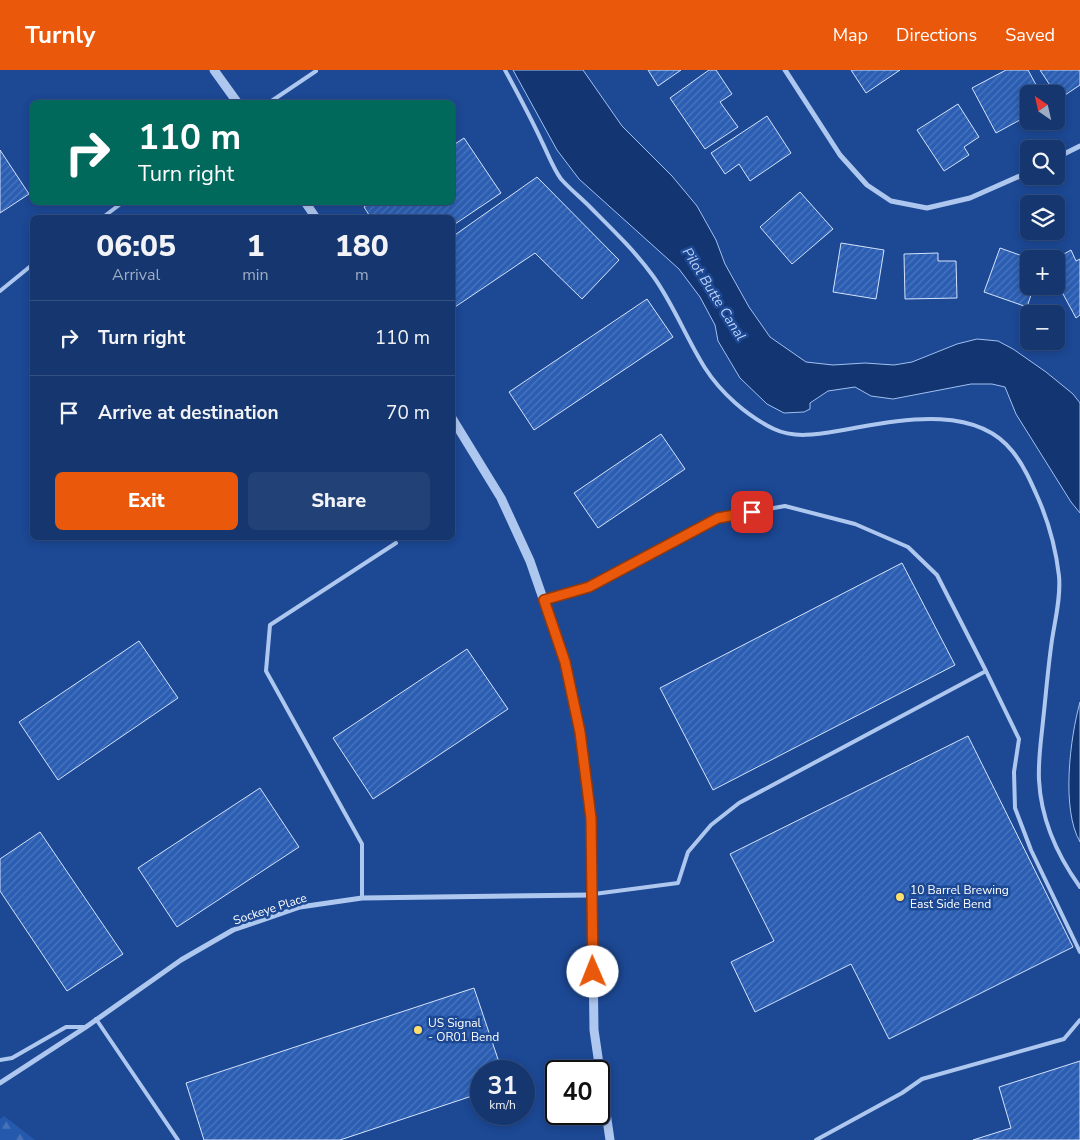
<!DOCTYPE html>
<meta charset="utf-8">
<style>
:root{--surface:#15366f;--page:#224177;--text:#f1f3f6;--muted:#9dabc3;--line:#345082;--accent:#ea580c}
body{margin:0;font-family:"Nunito Sans",sans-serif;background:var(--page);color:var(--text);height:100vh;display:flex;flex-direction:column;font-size:19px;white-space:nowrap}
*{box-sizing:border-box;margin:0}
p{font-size:16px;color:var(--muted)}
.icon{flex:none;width:28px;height:28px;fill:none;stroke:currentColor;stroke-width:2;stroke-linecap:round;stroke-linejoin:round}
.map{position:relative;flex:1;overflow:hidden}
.panel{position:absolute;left:30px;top:145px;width:425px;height:325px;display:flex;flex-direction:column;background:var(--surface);border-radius:8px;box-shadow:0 2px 8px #0003,0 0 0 1px var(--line)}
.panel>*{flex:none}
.top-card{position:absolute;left:30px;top:30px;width:425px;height:105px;border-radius:8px;box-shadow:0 2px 8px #0003,0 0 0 1px var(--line);background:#00695c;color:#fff;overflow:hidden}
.needle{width:32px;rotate:326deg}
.buttons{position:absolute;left:1020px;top:15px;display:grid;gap:10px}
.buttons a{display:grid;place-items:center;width:45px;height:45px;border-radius:8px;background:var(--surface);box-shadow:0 2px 8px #0003,0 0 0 1px var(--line);font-size:25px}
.speed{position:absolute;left:470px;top:990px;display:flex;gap:10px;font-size:25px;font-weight:700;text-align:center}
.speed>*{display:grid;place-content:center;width:65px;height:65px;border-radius:50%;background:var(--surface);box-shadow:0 2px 8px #0003,0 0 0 1px var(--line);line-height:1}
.speed small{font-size:12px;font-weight:400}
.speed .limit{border:2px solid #111;border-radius:8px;background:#fff;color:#111}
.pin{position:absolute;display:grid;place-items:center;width:42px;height:42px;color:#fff;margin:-21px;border-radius:10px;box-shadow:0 2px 8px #0006}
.me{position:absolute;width:55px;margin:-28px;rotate:359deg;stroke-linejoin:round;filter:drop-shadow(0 0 4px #0008)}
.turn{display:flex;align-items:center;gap:18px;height:105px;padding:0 25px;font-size:22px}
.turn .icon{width:65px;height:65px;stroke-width:2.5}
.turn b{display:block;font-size:35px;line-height:42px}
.eta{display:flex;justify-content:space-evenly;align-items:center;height:85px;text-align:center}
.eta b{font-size:30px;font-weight:800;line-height:35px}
.button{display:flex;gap:10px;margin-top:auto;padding:10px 25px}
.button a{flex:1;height:58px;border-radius:8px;background:var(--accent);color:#fff;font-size:20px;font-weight:800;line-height:58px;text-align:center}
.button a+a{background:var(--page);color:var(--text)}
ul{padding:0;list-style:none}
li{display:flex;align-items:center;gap:15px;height:75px;padding:0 25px;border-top:1px solid var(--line)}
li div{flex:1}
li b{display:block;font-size:19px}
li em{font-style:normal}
header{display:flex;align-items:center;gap:30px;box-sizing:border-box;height:70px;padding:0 25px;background:var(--accent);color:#fff}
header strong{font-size:24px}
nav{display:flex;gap:28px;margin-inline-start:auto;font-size:18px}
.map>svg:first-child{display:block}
.forest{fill:url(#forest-firs)}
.water{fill:#133572;stroke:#a1c1f1}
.building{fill:url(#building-hatch);stroke:#d4e3fb}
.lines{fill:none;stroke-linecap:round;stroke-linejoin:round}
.service{stroke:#aec7ef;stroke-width:4}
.minor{stroke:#aec7ef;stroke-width:5}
.tertiary{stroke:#aec7ef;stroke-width:9}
.route-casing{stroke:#983908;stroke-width:12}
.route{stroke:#ea580c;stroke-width:9}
.poi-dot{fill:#ffdf6c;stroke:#1c4894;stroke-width:2}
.labels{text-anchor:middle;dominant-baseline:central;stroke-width:5;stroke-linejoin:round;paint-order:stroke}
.poi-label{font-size:12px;fill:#fff;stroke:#1c4894;text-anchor:start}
.street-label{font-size:12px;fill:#fff;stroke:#1c4894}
.water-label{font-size:14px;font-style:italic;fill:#bad1f6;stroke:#1c4894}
</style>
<header>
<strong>Turnly</strong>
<nav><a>Map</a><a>Directions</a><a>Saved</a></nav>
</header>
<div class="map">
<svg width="1080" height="1070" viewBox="0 0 1080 1070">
<defs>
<pattern id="forest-firs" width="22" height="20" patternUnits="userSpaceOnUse" patternTransform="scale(1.25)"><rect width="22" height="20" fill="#2559ad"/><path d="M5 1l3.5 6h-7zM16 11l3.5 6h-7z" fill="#4672b9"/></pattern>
<pattern id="building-hatch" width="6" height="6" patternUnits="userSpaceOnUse" patternTransform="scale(1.25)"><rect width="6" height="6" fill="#2b5eb2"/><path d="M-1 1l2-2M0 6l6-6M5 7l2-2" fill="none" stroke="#4b76be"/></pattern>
</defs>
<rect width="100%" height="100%" fill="#1c4894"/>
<path class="forest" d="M4 1046 35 1070H0V1049Z"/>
<path class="water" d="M513 0H583L622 56 672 106 697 136 716 170 725 194 749 237 770 267 806 292 833 295 865 293 894 295 912 292 957 274 977 269 998 271 1013 279 1046 302 1073 324 1080 333V443L1071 432 1016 344 1005 317 992 314H971L893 329 871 326 855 317 828 321 810 333V339L804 342 784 343 767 334 740 308 718 271 715 255 700 227 679 199 579 109 557 80Z
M1080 632V772C1061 739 1070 668 1080 632Z"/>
<path class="building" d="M648 0H681L658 16Z
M709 0H716L732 24 720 32 738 57 705 79 670 28Z
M851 0H900L866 23Z
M1006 0H1028L1041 24H1029V45L996 63 972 18Z
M1040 0H1080V15L1059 29Z
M958 34 979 67 964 77 969 85 944 101 917 60Z
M767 46 791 83 750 111 739 94 725 104 711 83Z
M464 68 501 123 452 156V148H371L364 137 370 132H452V76Z
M0 80 29 124 0 143Z
M537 107 619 190 582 229 535 183 452 239V167Z
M800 122 833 159 792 194 760 157Z
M841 173 884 180 876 229 833 222Z
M1000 178 1031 189H1029V216H1034L1027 237 984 222Z
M1071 180 1076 191 1080 189V245L1076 248 1056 211V201L1060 199 1055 189Z
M938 183V191H956L957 228 905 229 904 184Z
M647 229 673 267 534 360 509 322Z
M661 364 685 399 598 458 574 423Z
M902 493 955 595 713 720 660 618Z
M139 571 178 628 58 710 19 652Z
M467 579 508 639 373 729 333 668Z
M968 666 1073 877 889 969 851 894 755 942 731 892 774 871 730 784Z
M260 718 299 777 177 857 138 798Z
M40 762 123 884 67 921 0 821V789Z
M474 918 502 1001H481V1023L340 1070H204L186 1013Z
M1080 991V1070H973L1011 1058 999 1017Z"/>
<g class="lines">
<path class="service" d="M505 0C518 24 531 48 542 72 548 84 553 98 561 109 570 119 581 128 590 137 612 159 635 181 653 206 674 235 686 268 705 298 721 323 747 346 774 359 797 370 824 363 849 359 900 350 976 334 1013 382 1024 396 1031 412 1038 428 1049 453 1056 480 1059 506 1061 527 1055 550 1052 570 1048 597 1046 624 1043 651 1041 671 1038 690 1039 710 1041 749 1057 785 1080 817
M270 32 316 1
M102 148 123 132
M0 221 32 195
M545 530 589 517 718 448 785 436 855 454 908 477 937 505 986 601 739 733 711 755 688 782 678 813 594 824
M986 601 1019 669 1014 702 1015 738 1031 780 1080 882
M362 828V774L266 601 270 555 396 473
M96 949 178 1070
M0 990 12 988 66 957H86
M816 1070 902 1023 922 1009 1064 969 1080 950"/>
<path class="minor" d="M785 0 840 85 867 115 891 131 927 138 970 128 1029 102
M1056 88 1080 76
M0 1013 86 957 181 890 233 860 300 837 362 828 591 825"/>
<path class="tertiary" d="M214 0 237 32
M305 132 316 148
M452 348 501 428 530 491 565 592 580 662 591 747 594 960 610 1070"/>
</g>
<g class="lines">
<defs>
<path id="route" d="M593 902 591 748 580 662 565 592 544 530 589 517 718 448 752 442"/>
</defs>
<use href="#route" class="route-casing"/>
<use href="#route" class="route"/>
</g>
<g class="poi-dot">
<circle cx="900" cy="827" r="5"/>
<circle cx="418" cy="960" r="5"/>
</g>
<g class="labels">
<g class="poi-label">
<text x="910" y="820">10 Barrel Brewing<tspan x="910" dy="14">East Side Bend</tspan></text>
<text x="428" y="953">US Signal<tspan x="428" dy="14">- OR01 Bend</tspan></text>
</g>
<g class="street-label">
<text transform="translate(270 839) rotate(-18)">Sockeye Place</text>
</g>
<g class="water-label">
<text transform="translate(714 224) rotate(58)">Pilot Butte Canal</text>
</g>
</g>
</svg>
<div class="buttons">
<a><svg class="needle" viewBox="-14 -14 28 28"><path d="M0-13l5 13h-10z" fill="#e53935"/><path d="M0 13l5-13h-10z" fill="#9dabc3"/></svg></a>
<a><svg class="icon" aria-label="search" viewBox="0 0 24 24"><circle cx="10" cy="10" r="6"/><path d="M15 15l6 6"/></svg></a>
<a><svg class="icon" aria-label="layers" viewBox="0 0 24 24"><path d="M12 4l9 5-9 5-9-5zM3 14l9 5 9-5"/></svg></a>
<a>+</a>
<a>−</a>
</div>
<div class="speed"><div>31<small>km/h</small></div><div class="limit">40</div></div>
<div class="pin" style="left:752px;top:442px;background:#d93025"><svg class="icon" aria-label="arrive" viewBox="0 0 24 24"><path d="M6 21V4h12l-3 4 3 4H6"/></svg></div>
<svg class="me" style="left:593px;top:902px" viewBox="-20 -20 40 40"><circle r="19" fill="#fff"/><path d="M0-13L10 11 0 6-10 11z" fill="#ea580c"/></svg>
<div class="top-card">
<div class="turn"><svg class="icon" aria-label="right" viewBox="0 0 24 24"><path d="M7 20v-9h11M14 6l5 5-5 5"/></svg><div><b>110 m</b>Turn right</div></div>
</div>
<section class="panel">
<div class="eta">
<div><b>06:05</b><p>Arrival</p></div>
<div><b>1</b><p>min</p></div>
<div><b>180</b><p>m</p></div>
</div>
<ul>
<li><svg class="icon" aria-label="right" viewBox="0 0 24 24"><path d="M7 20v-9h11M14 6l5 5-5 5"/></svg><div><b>Turn right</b></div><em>110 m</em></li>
<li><svg class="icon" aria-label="arrive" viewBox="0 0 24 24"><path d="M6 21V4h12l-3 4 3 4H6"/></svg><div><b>Arrive at destination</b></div><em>70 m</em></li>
</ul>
<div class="button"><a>Exit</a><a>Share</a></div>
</section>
</div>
